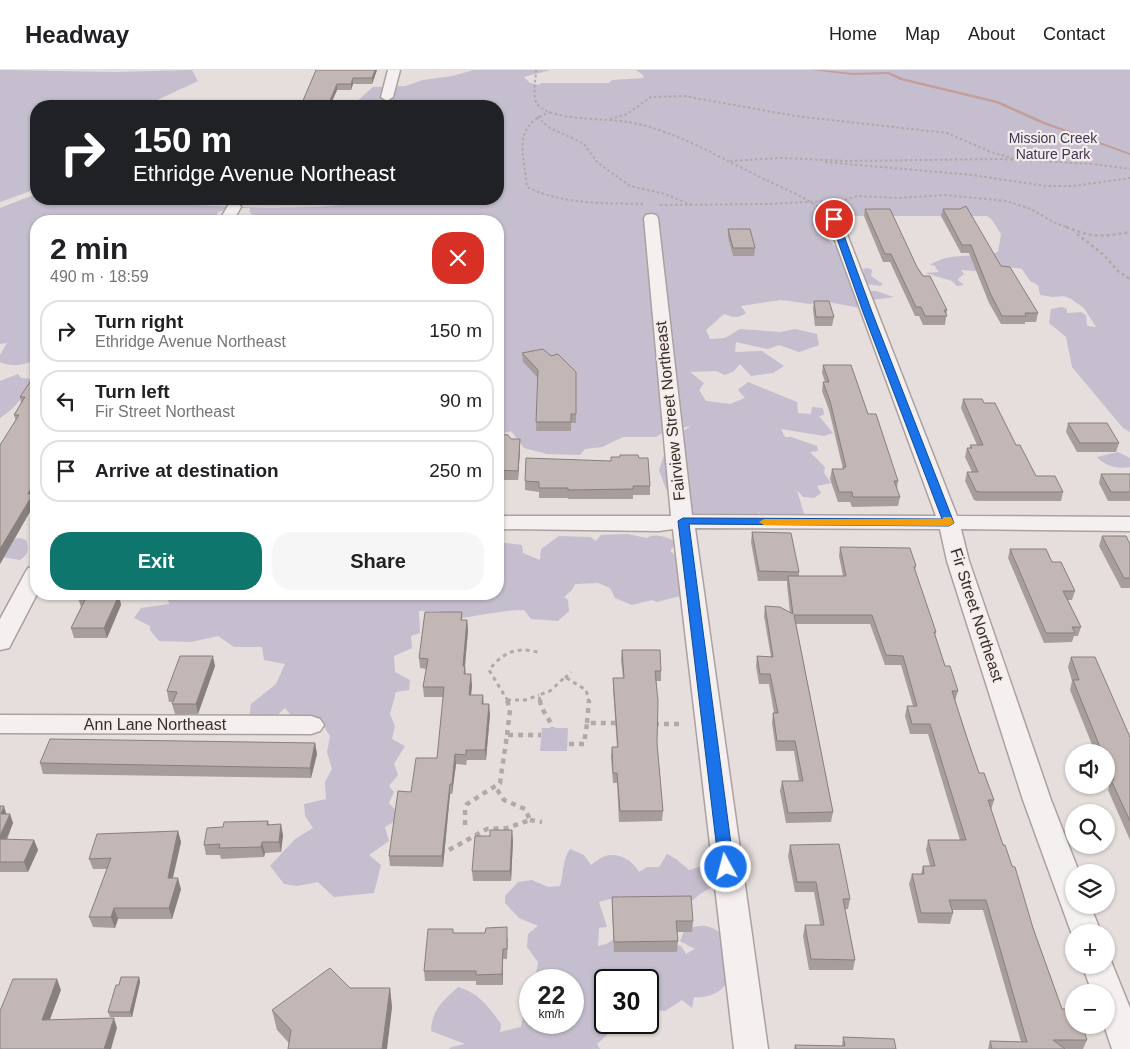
<!DOCTYPE html>
<meta charset="utf-8">
<style>
:root{--surface:#fff;--page:#f6f6f6;--text:#202124;--muted:#757577;--line:#e0e0e0;--accent:#0f766e}
body{margin:0;font-family:Arial,sans-serif;background:var(--page);color:var(--text);height:100vh;display:flex;flex-direction:column;font-size:19px;white-space:nowrap}
*{box-sizing:border-box;margin:0}
p{font-size:16px;color:var(--muted)}
.icon{flex:none;width:28px;height:28px;fill:none;stroke:currentColor;stroke-width:2;stroke-linecap:round;stroke-linejoin:round}
.map{position:relative;flex:1;overflow:hidden}
.drawer{position:absolute;left:30px;top:145px;width:474px;height:385px;display:flex;flex-direction:column;background:var(--surface);border-radius:20px;box-shadow:0 1px 4px #0004}
.drawer>*{flex:none}
.top-card{position:absolute;left:30px;top:30px;width:474px;height:105px;border-radius:20px;box-shadow:0 1px 4px #0004;background:#202124;color:#fff;overflow:hidden}
.fabs{position:absolute;left:1065px;top:674px;display:grid;gap:10px}
.fabs a{display:grid;place-items:center;width:50px;height:50px;border-radius:50%;background:var(--surface);box-shadow:0 1px 4px #0004;font-size:25px}
.speed{position:absolute;left:519px;top:899px;display:flex;gap:10px;font-size:25px;font-weight:700;text-align:center}
.speed>*{display:grid;place-content:center;width:65px;height:65px;border-radius:50%;background:var(--surface);box-shadow:0 1px 4px #0004;line-height:1}
.speed small{font-size:12px;font-weight:400}
.speed .limit{border:2px solid #111;border-radius:8px;background:#fff;color:#111}
.pin{position:absolute;display:grid;place-items:center;width:42px;height:42px;color:#fff;margin:-21px;border:2px solid #fff;border-radius:50%;box-shadow:0 1px 5px #0007}
.me{position:absolute;width:55px;margin:-28px;rotate:353deg;stroke-linejoin:round;filter:drop-shadow(0 0 4px #0008)}
.turn{display:flex;align-items:center;gap:18px;height:105px;padding:0 20px;font-size:22px}
.turn .icon{width:65px;height:65px;stroke-width:2.5}
.turn b{display:block;font-size:35px;line-height:42px}
.round{display:grid;place-items:center;flex:none;width:52px;height:52px;border-radius:20px;background:var(--page)}
.summary{display:flex;align-items:center;justify-content:space-between;height:85px;padding:0 20px}
h1{font-size:30px;font-weight:600;line-height:38px}
.action{display:flex;gap:10px;margin-top:auto;padding:10px 20px}
.action a{flex:1;height:58px;border-radius:20px;background:var(--accent);color:#fff;font-size:20px;font-weight:600;line-height:58px;text-align:center}
.action a+a{background:var(--page);color:var(--text)}
ul{padding:0;list-style:none}
li{display:flex;align-items:center;gap:15px;height:62px;margin:0 10px 8px;padding:0 10px;border:2px solid var(--line);border-radius:20px}
li div{flex:1}
li b{display:block;font-size:19px}
li em{font-style:normal}
header{display:flex;align-items:center;gap:30px;box-sizing:border-box;height:70px;padding:0 25px;background:var(--surface);border-bottom:1px solid var(--line)}
header strong{font-size:24px}
nav{display:flex;gap:28px;margin-inline-start:auto;font-size:18px}
.map>svg:first-child{display:block}
.green{fill:#c4bece}
.lines{fill:none;stroke-linecap:round;stroke-linejoin:round}
.stream{fill:#c39e9a;fill-rule:evenodd}
.street-casing{stroke:#aba19f;stroke-width:3}
.path-far3{stroke:#b1a9a7;stroke-width:2;stroke-dasharray:2.5 2.5;stroke-linecap:butt}
.path-far2{stroke:#b1a9a7;stroke-width:2.5;stroke-dasharray:3 3;stroke-linecap:butt}
.path-far1{stroke:#b1a9a7;stroke-width:3;stroke-dasharray:4 4;stroke-linecap:butt}
.path{stroke:#b1a9a7;stroke-width:4.5;stroke-dasharray:5 5;stroke-linecap:butt}
.street{fill:#f4f0ef;fill-rule:evenodd}
.wall{fill:#a79d9b}
.shaded-wall{fill:#88807e}
.building{fill:#c2b7b4;stroke:#88807e}
.route{fill:#1a73e8;stroke:#114b97}
.slow{fill:#f59e0b}
.labels{text-anchor:middle;dominant-baseline:central;stroke-width:4.5;stroke-linejoin:round;paint-order:stroke}
.far-park-label{font-size:14px;fill:#423655;stroke:#f3edec}
.street-label{font-size:16px;fill:#3a2c27;stroke:#f3edec}
</style>
<header>
<strong>Headway</strong>
<nav><a>Home</a><a>Map</a><a>About</a><a>Contact</a></nav>
</header>
<div class="map">
<svg width="1130" height="979" viewBox="0 0 1130 979">
<rect width="100%" height="100%" fill="#e5dedd"/>
<path class="green" d="M0 0 114 2 192 0 198 11 155 31 167 36H36V119L0 132Z
M474 0H550L524 7 530 13 540 15V13H609L612 10 644 8 643 5 636 0H1130V362L1123 358 1072 297 1066 267 1049 253 1051 239 1062 237 1067 239V243L1081 242 1086 245 1087 256 1096 257 1084 238 1071 229 1064 226 1053 227 1040 225 1038 215 1030 211 1022 199 1002 196 976 201 961 200 964 204 959 208 958 210 964 215 957 216 952 211 925 203 939 202 935 197 936 196 930 195C950 181 976 189 998 182L1001 164 992 150 987 146H827L816 159 846 186 849 194 864 203 863 199 868 198 872 200 871 206 883 214 880 216 867 214 864 206H851L864 221H876L894 227 873 230 865 239 823 231 810 234 781 230 741 236 746 243C738 249 732 247 724 244L706 260 710 269 725 268 740 259 780 262 795 259 817 264 819 275 799 282 779 275 768 279 736 272 735 282 762 281 784 296 773 303 751 306 740 294 734 301 725 305 716 301 690 302 704 313 699 320 706 331 730 334 745 328 738 320 748 312 797 332 798 343 811 344 812 337 823 338 824 345 819 346 833 363 824 366 781 359 785 367H791L817 376 818 381 810 382 825 397 824 403 831 413 817 416 821 423 814 428 803 427 797 420 804 444 790 450H760L759 441 755 449 698 446 671 436 676 429 666 419 659 400 669 370 691 356 666 361 656 367H623L602 377 585 379 580 385 547 384 524 378 511 361 498 365V151H249L253 146 249 141 250 138H235L218 142 216 147C209 149 204 150 198 145L190 147 192 151H36V266L33 267 36 269C36 274 38 281 36 285 33 297 8 297 0 292V285L7 273 0 274V138L36 124V129H212L194 135C252 138 309 140 367 132L373 129H498V36H355V33L373 17 405 16 423 10 452 6Z
M18 304 21 308 34 309C25 324 15 339 0 348V311Z
M1118 382 1130 388V397C1117 399 1107 397 1097 387Z
M627 464 647 468C656 462 668 468 677 472L670 481 700 503 680 519 684 525 657 532 652 530 632 535 615 528 610 518 598 513 575 514 572 520 564 527 568 530 569 541 558 551 531 549 524 540C497 540 471 548 444 550L440 541H419L420 563 411 566 412 578 394 586 395 602 410 610 409 620 396 622 390 644 395 656 392 669 405 676 394 694 398 705 389 716 394 722 389 733 402 747 385 757 389 771 369 785 381 795 374 823 334 827 318 812 297 816 284 814 270 796 295 769 313 758 305 746 304 734 326 729 325 712 332 699 327 682 330 666 320 651 296 652 285 638 270 652 249 648 251 634 276 614 285 594 264 590 262 577H234L218 566 191 572 159 571 150 560V556L134 548 141 538 169 534 167 526 170 524H498V472L522 475 523 483 540 490 541 479 559 466 590 467 596 471 601 465Z
M20 468 26 470C29 479 29 484 20 490L2 487 4 470Z
M542 658H568L567 681H540Z
M570 779 584 785 591 795C595 792 601 787 605 786 619 782 633 791 639 802L647 797H659L667 784 676 789 689 800 699 797 714 801V816L700 824 685 837 628 831 621 826 599 832 607 857 599 858 598 876 606 874 626 862 681 876 686 884 695 879 680 871 685 859C691 858 699 855 705 856 745 863 743 931 694 927L692 938 682 930 665 941 652 940 648 944V910H605V952L613 953 608 964 597 974 600 979H449L451 977 465 974 431 961C432 939 443 931 458 917 479 923 489 937 501 954L500 962 521 957 525 936 530 934V952H572V910H535L538 892 527 877 528 864 538 856 519 848 505 833V826L518 812 532 810 548 817 560 816C564 803 562 789 570 779Z"/>
<g class="lines">
<path class="stream" d="M812 0H823L852 3 889 2 902 8 998 31 1045 52 1130 83V85L1043 54 996 33 900 10 888 4 852 5Z"/>
<defs>
<path id="street" d="M388 0H400L393 27 387 31 381 27Z
M234 133 239 134 241 137 233 151H219L229 134Z
M651 144 656 145 658 148 692 445 936 446 827 149 829 146H839L841 149 957 446 1130 447V461L961 459 969 491 1051 730 1079 802H1074V835H1090L1101 862H1074V868L1071 862 1023 730 947 491 940 459 695 458 768 979H734L673 459 659 461 498 459V446H671L644 148 646 145Z
M36 496 37 524 9 578 0 580V549L25 503 28 498Z
M0 645 311 646 320 649 324 655 320 661 311 664 0 663Z
M1106 885 1109 886 1130 938V979H1112L1104 955H1106V922H1092L1082 895H1106Z"/>
</defs>
<use href="#street" class="street-casing"/>
<path class="path-far3" d="M536 0C536 10 531 29 539 36 555 51 606 48 628 52 673 60 713 84 754 104 777 116 803 125 824 141
M551 42C511 55 524 83 527 117 564 135 604 133 644 134
M537 47 550 58 583 73 598 93 630 116 665 124 691 135
M610 49 627 44 651 27 684 26 795 46 947 63 991 82 1018 90
M730 91 781 88 846 91 1000 89 1093 94 1130 99
M825 92 972 105 1046 116H1073L1130 108
M660 135 768 134 844 130 858 126 898 128 945 125 1006 131 1031 139 1053 152 1069 158"/>
<path class="path-far2" d="M1066 157C1094 168 1101 167 1130 162
M1077 164 1104 185 1118 201 1130 209"/>
<path class="path-far1" d="M565 608 571 602
M507 630H525L539 625
M508 631 489 600C504 581 518 576 541 583
M540 631 539 625 550 621 565 607 586 620 589 631"/>
<path class="path" d="M540 630C541 642 550 647 552 658
M587 653 589 630
M654 654H683
M507 665 510 640 507 630
M569 674H584L587 653H618
M530 750 542 752
M465 755V740L467 734 500 713 507 665H541
M449 780 487 759 507 758 530 750 525 739 504 730 496 718"/>
<use href="#street" class="street"/>
</g>
<path class="wall" d="M316 0H377L372 14H353L351 20H337L330 36H302V33Z
M865 139 917 197 947 240 945 255H923L919 246H915L890 192H883L864 146Z
M943 139 1001 196 1038 243 1036 252H1025V254H1001L989 233 969 183H961L941 146Z
M728 159 755 178 754 186H733L728 167Z
M814 231 834 247 832 256H815L813 239Z
M522 283 551 286 576 302V353H571V361H536L538 308 523 292Z
M823 295 868 344 898 411 897 419 900 427 898 436 852 437 850 432H838L830 409 832 399H843L829 340 822 321 823 312H825L822 303Z
M36 303 34 427 35 433 0 494V375L16 351 14 345 21 333 20 327Z
M963 329 984 333 1016 375 1036 406 1063 422 1061 431H977L974 430 965 411 967 402H972L965 387 967 378H970V375H977L961 338Z
M1068 353 1119 373 1116 382H1077L1066 362Z
M498 364 511 369 520 378 518 410H498Z
M639 388 650 416V425H633V429H568V428H539V422L525 420V411L611 391Z
M1101 404H1130V431H1108L1099 413Z
M752 462 799 502V506H843L839 486 840 477 916 496 915 500 936 562 935 566 945 596 958 621 955 631 979 703 994 730 991 740 1003 775 1062 939 1087 970 1083 979H988L990 971 1021 972 983 840H952L953 843 950 854 918 853 909 814 912 804H921L923 796H930L926 780 928 770H960L928 664H910L905 646 907 636H913L901 595H885L870 554H796L833 742 831 752 786 753 780 721 782 711H799L794 681H776L772 653 773 643H774L769 614H759L756 596 757 586 771 587 764 546 765 536 790 542 787 515V511H758L751 472Z
M1102 466 1130 474V518H1121L1099 476Z
M1010 479 1052 492 1075 521 1072 530H1068L1081 557 1078 566H1074L1072 572 1044 573 1008 488Z
M119 526 121 535 107 568H74L71 558 81 537 78 528Z
M462 542V550H467L468 560 465 596 466 604 472 615 471 625H483L484 634 490 644 486 690H467L466 695 456 694 452 724H450L443 797 390 796 389 786 411 722 437 688 443 627H424L423 617 426 599 420 598 419 588Z
M622 580 661 601V611H656L657 673 663 741 662 751 619 752 617 713H613L611 687 612 677H617L613 618V608H623L621 590Z
M1071 587 1130 667V770L1108 720 1109 717 1106 711V682H1095L1070 620 1072 611 1068 597Z
M215 596 198 644H175L172 634 173 632H169L167 621Z
M315 673 317 684 311 708 43 704 40 693Z
M0 736 6 744H10L13 753 7 770H34L38 780 28 802H0Z
M268 751 269 755 283 765 281 782 265 783 264 787 221 789 220 785H206L204 775 223 757Z
M178 761 181 772 173 808 181 819 172 849H118L115 858 93 857 89 847 107 799H93L89 789Z
M513 770 511 811H473L472 801Z
M790 775 850 829 848 839H845L855 890 853 900H809L803 866 805 855H820L814 822H795L788 786Z
M612 827 693 851 692 862H677L678 871 677 882H614L612 837Z
M453 859V863L508 868 507 889H503V915H476V911H425L424 901Z
M139 907 140 912 132 947H110L108 942 119 915Z
M350 918H390L392 938 289 973 277 960 272 940Z
M843 967 896 979H794L795 975 842 976Z"/>
<path class="shaded-wall" d="M375 0H377L372 14V8Z
M353 8V14L351 20V14Z
M337 14V20L330 36H329V33Z
M520 369V378L518 410V401Z
M36 398V423L34 427 35 433 0 494V479L28 424 34 402Z
M113 524H120L119 526 121 535 107 568 104 558Z
M467 550 468 560 464 606 463 596Z
M213 586 215 596 198 644 196 634Z
M471 604 472 615 470 635 469 625Z
M489 634 490 644 486 690 485 680Z
M315 673 317 684 311 708 310 698Z
M455 684 456 694 452 724V714Z
M450 714V724L443 797 442 786Z
M4 736 7 746 1 744Z
M10 744 13 753 2 779 0 773V766Z
M281 754 283 765 281 782 279 772Z
M512 760 513 770 511 811 510 801Z
M178 761 181 772 170 819 168 808Z
M34 770 38 780 28 802 24 792Z
M262 772 265 783 264 787 261 777Z
M178 808 181 819 172 849 169 838Z
M114 838 118 849 115 858 111 847Z
M503 879V915L502 904Z
M139 907 140 912 132 947 130 942Z
M57 909 61 920 46 960 42 950Z
M390 918 392 938 387 979H382Z
M114 948 117 958 111 979H104Z"/>
<path class="building" d="M316 0H375L372 8H353L351 14H337L329 33H302Z
M966 136 1001 196 1010 197 1038 243H1025L1026 246H1002L991 225 971 175H962L943 139H960Z
M865 139H890L917 197 923 206H930L947 240H944L947 246H925L921 237H916L891 184H885Z
M728 159H750L755 178H733Z
M814 231H829L834 247H816Z
M543 279 551 286 558 284 576 302V344H571V352H536L538 300 522 283Z
M823 295H851L868 344H876L898 411H894L900 427H853L852 422H839L832 399H844L843 397H846L830 331 823 312H829Z
M36 303V398L34 402H36V409L28 424H33L0 479V375L19 345H14L25 327H20Z
M963 329H982L984 333H995L1016 375H1020L1036 406H1055L1063 422H979L976 421 967 402H978L967 378H972L970 375H983Z
M1068 353H1107L1119 373H1080Z
M498 364 508 365 511 369H520L518 401 498 400Z
M620 385H638L639 388H648L650 416H633V419L568 420V418H539V412L525 411 526 388 611 391V387H620Z
M1101 404H1130V422H1111Z
M752 462 791 463 799 502 759 501Z
M1102 466H1126L1130 474V508H1124Z
M840 477 910 478 916 496 914 497 936 562H934L945 596H950L958 621H952L966 665 979 703H984L994 730H988L1003 775H1005L1012 796 1015 797 1033 858 1062 939H1074V955H1082L1087 970H1053L1065 979H992L990 971 1027 972 986 830H949L953 843H921L912 804H924L923 796H935L928 770H966L930 654H912L907 636H917L903 586 886 585 872 545H794L833 742 788 743 782 711H803L795 671H777L773 643H778L770 604H760L757 586 773 587 765 536 780 537 793 544 788 506H846Z
M1010 479H1046L1052 492H1061L1075 521H1063L1081 557H1072L1075 563H1046Z
M80 524H113L112 525H119L104 558H71L86 528H78Z
M425 542H462L461 550H467L463 596H465L464 604H471L469 625H483L482 634H489L485 680H466V685L455 684 452 714H450L442 786H389L398 721 411 722 416 688H437L444 617H423L428 589 419 588Z
M622 580H660L661 601H655L658 631 657 673 663 741H620L617 703H613L612 677H618L613 608H624Z
M180 586H213L196 634H172L177 622 167 621Z
M1071 587H1095L1130 667V751L1111 710H1114L1106 692V682H1102L1073 610H1079Z
M50 669 315 673 310 698 40 693Z
M0 736H4L1 744H10L0 766Z
M268 751 267 755 281 754 279 772H262L261 777 219 778 220 774 204 775 207 758 223 757 224 752Z
M490 760H512L510 801H472L475 766H490Z
M178 761 168 808H178L169 838H114L111 847H89L111 788 89 789 97 764Z
M0 769 34 770 24 792H0Z
M839 774 850 829H843L855 890 811 889 805 855H824L816 812H797L790 775Z
M691 826 693 851H676L678 871 614 872 612 827Z
M507 857V879H503L502 904 476 905V901H424L428 859H453V863H485L486 858Z
M330 898 350 918H390L382 979H288L291 960 272 940Z
M121 907H139L130 942H108L116 915H119Z
M13 909H57L42 950 114 948 104 979H0V941Z
M843 967 894 969 896 979H796L795 975 845 976Z"/>
<path class="route" d="M834 146 838 149 872 242 954 453 949 456 689 454 734 797 731 801 726 802 721 801 719 797 678 451 683 448 942 449 863 242 830 149Z"/>
<path class="slow" d="M944 447H951L954 453 949 456 764 455 759 452 764 449H942Z"/>
<g class="labels">
<g class="far-park-label">
<text x="1053" y="68">Mission Creek<tspan x="1053" dy="16">Nature Park</tspan></text>
</g>
<g class="street-label">
<text transform="translate(670 341) rotate(-96)">Fairview Street Northeast</text>
<text transform="translate(977 545) rotate(72)">Fir Street Northeast</text>
<text x="155" y="654">Ann Lane Northeast</text>
</g>
</g>
</svg>
<div class="fabs">
<a><svg class="icon" aria-label="sound" viewBox="0 0 24 24"><path d="M4 9h4l5-4v14l-5-4H4zM17 9q2 3 0 6"/></svg></a>
<a><svg class="icon" aria-label="search" viewBox="0 0 24 24"><circle cx="10" cy="10" r="6"/><path d="M15 15l6 6"/></svg></a>
<a><svg class="icon" aria-label="layers" viewBox="0 0 24 24"><path d="M12 4l9 5-9 5-9-5zM3 14l9 5 9-5"/></svg></a>
<a>+</a>
<a>−</a>
</div>
<div class="speed"><div>22<small>km/h</small></div><div class="limit">30</div></div>
<div class="pin" style="left:834px;top:149px;background:#d93025"><svg class="icon" aria-label="arrive" viewBox="0 0 24 24"><path d="M6 21V4h12l-3 4 3 4H6"/></svg></div>
<svg class="me" style="left:726px;top:797px" viewBox="-20 -20 40 40"><circle r="17" fill="#1a73e8" stroke="#fff" stroke-width="3"/><path d="M0-11L8 9 0 5-8 9z" fill="#fff"/></svg>
<div class="top-card">
<div class="turn"><svg class="icon" aria-label="right" viewBox="0 0 24 24"><path d="M7 20v-9h11M14 6l5 5-5 5"/></svg><div><b>150 m</b>Ethridge Avenue Northeast</div></div>
</div>
<section class="drawer">
<div class="summary"><div><h1>2 min</h1><p>490 m · 18:59</p></div><a class="round" style="background:#d93025;color:#fff"><svg class="icon" aria-label="close" viewBox="0 0 24 24"><path d="M6 6l12 12M18 6L6 18"/></svg></a></div>
<ul>
<li><svg class="icon" aria-label="right" viewBox="0 0 24 24"><path d="M7 20v-9h11M14 6l5 5-5 5"/></svg><div><b>Turn right</b><p>Ethridge Avenue Northeast</p></div><em>150 m</em></li>
<li><svg class="icon" aria-label="left" viewBox="0 0 24 24"><path d="M17 20v-9H6M10 6l-5 5 5 5"/></svg><div><b>Turn left</b><p>Fir Street Northeast</p></div><em>90 m</em></li>
<li><svg class="icon" aria-label="arrive" viewBox="0 0 24 24"><path d="M6 21V4h12l-3 4 3 4H6"/></svg><div><b>Arrive at destination</b></div><em>250 m</em></li>
</ul>
<div class="action"><a>Exit</a><a>Share</a></div>
</section>
</div>
